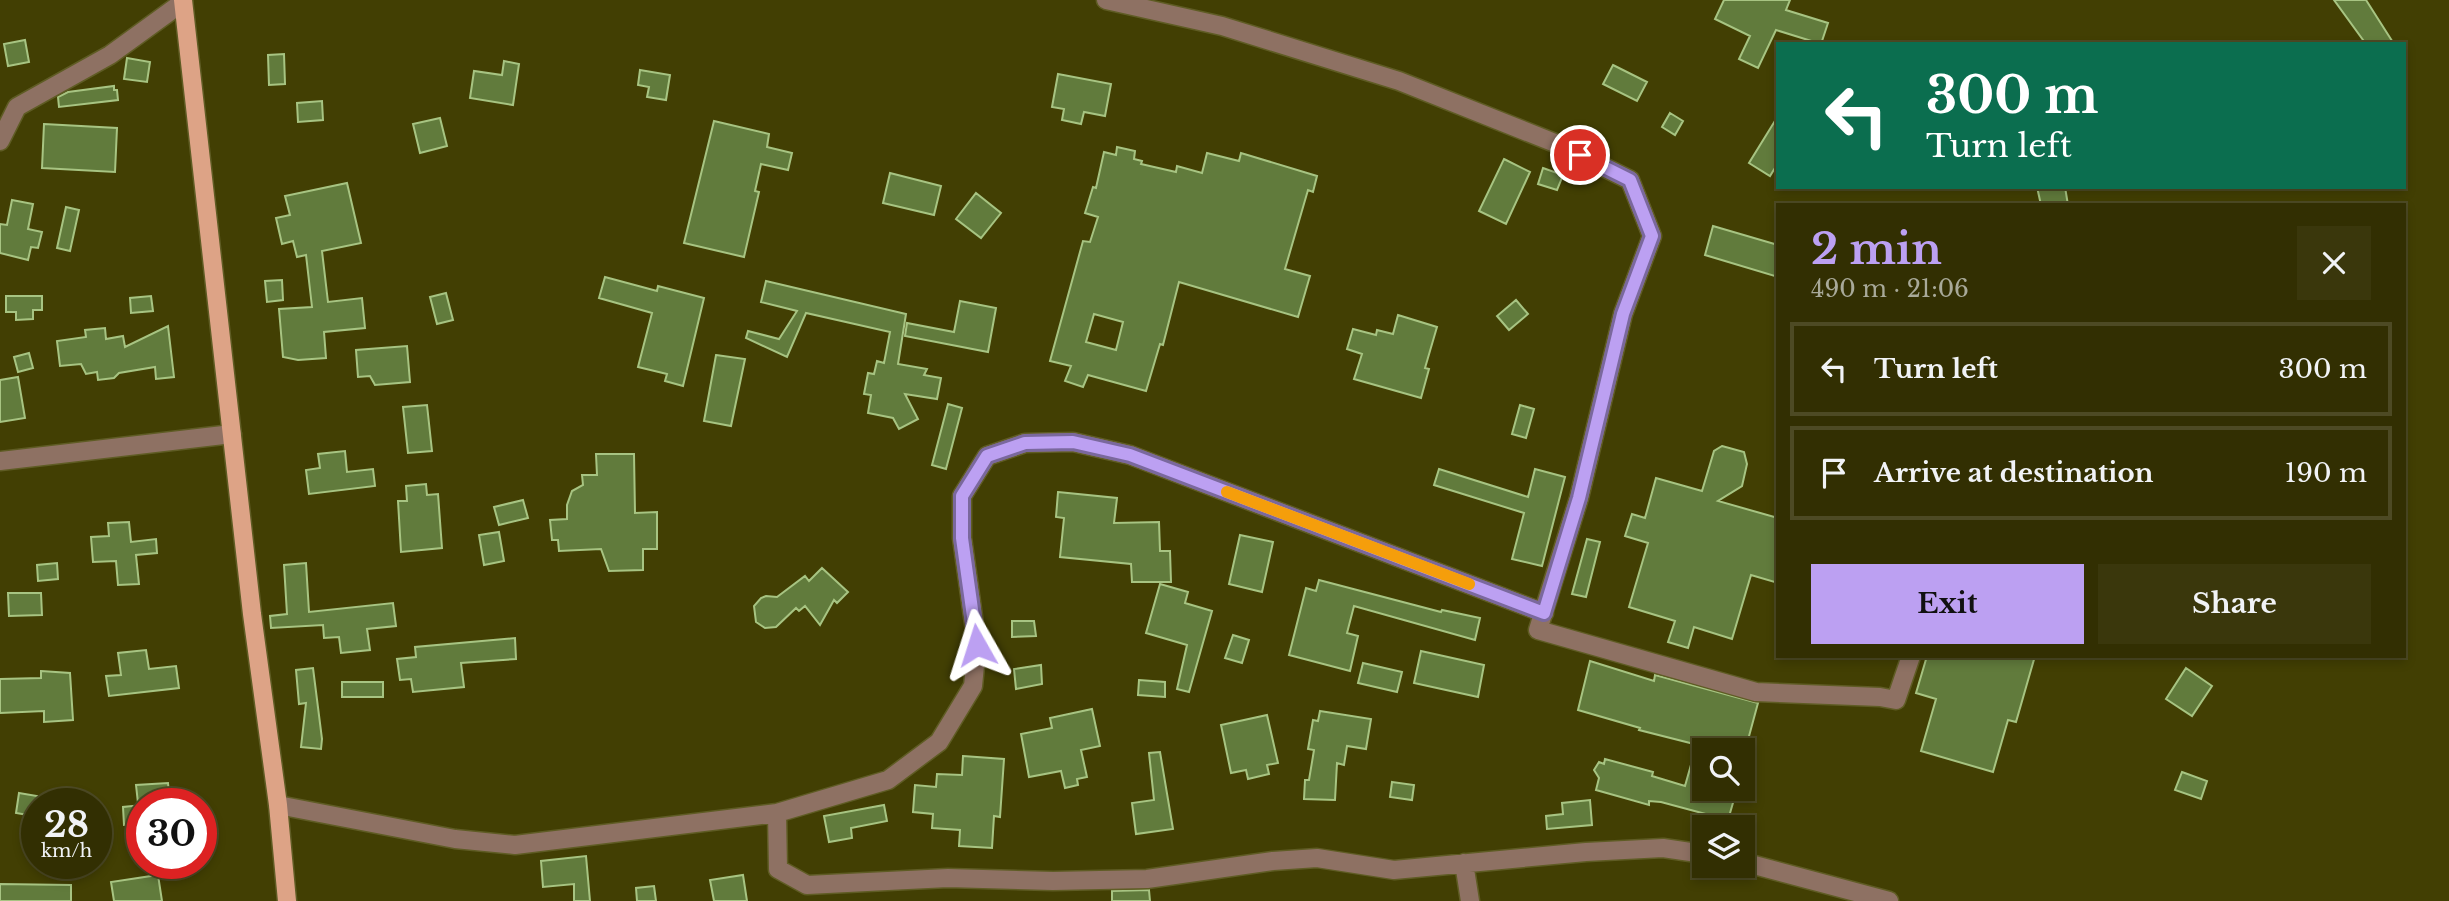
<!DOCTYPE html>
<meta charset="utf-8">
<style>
:root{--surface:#322f02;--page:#3a370c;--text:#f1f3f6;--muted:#a8a999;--line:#4d4a24;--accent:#bca0f2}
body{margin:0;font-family:"Libre Baskerville",serif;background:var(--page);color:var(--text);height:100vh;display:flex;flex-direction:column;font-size:26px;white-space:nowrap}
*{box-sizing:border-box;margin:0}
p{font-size:23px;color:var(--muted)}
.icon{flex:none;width:38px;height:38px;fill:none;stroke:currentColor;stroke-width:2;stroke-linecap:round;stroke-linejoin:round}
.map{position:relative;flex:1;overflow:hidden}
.sheet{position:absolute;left:1776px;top:203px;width:630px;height:455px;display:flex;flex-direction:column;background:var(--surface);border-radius:0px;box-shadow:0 4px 10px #0003,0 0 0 2px var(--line)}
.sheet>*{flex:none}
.hud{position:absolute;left:1776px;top:42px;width:630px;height:147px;border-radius:0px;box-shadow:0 4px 10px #0003,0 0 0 2px var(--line);background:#0b6e4f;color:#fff;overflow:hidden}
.buttons{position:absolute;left:1692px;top:738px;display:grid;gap:14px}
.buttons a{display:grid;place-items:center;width:63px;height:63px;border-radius:0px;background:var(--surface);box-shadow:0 4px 10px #0003,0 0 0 2px var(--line);font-size:35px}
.speed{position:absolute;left:21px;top:788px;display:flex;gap:14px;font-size:35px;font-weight:700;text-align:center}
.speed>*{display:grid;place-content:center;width:91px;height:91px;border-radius:50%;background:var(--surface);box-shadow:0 4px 10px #0003,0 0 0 2px var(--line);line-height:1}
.speed small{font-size:18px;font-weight:400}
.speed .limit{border:10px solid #d22;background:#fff;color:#111}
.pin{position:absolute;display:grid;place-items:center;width:60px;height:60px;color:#fff;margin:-30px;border:4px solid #fff;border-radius:50%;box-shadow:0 2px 7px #0007}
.me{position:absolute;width:77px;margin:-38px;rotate:354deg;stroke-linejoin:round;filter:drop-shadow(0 0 5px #0008)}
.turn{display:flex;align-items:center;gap:24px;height:147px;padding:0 35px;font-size:32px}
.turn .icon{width:91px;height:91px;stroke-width:2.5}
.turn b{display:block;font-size:49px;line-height:60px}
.round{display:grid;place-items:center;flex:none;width:74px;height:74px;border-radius:0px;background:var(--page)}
.headline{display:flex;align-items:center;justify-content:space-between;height:119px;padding:0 35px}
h1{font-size:42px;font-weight:700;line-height:52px;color:var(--accent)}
.primary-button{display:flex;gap:14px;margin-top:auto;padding:14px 35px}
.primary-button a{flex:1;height:80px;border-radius:0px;background:var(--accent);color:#111;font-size:28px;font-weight:700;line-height:80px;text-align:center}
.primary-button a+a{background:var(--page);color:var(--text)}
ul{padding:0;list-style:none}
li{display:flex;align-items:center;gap:21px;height:94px;margin:0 14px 10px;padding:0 21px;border:4px solid var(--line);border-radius:0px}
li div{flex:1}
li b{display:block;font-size:26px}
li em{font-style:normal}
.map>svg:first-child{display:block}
.building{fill:#617b3c;stroke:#a7c482;stroke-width:2;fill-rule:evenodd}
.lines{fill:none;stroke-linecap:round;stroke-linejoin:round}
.minor-casing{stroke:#5f5c24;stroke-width:21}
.major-casing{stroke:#5f5c24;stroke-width:21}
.minor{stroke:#8e7163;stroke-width:18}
.major{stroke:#dda386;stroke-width:18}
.route-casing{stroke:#7a689d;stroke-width:18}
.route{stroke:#bca0f2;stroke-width:12}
.slow{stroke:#f59e0b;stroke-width:12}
</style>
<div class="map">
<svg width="2449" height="901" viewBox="0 0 2449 901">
<rect width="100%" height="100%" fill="#423f03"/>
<path class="building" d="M1724 0H1790L1786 10 1828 23 1821 44 1776 30 1758 68 1739 59 1750 36 1715 19Z
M2334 0H2366L2394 44H2366Z
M25 40 29 62 8 66 4 44Z
M284 54 285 84 269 85 268 55Z
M127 58 150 62 147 82 124 79Z
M504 61 519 64 513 105 470 98 474 71 502 75Z
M1613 65 1647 82 1637 101 1603 84Z
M640 70 670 75 666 100 647 97 649 87 638 85Z
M1058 74 1111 84 1105 116 1084 112 1081 124 1062 120 1064 109 1052 107Z
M114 86V90H117L118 100 59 107 58 97 68 92Z
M322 101 323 120 298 122 297 103Z
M1670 113 1683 121 1675 135 1662 127Z
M1778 116V163L1770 176 1749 163Z
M440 118 447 146 420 153 413 124Z
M714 121 769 134 767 147 792 153 788 170 761 164 755 191 759 192 744 257 684 243Z
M44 124 117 128 115 172 42 168Z
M1117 147 1135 151 1134 159 1142 161 1141 164 1176 172 1177 166 1202 173 1207 153 1239 161 1241 153 1317 176 1313 192 1308 190 1285 269 1310 276 1298 317 1179 282 1163 345 1160 344 1146 391 1088 375 1083 387 1065 381 1071 366 1050 361 1083 241 1090 242 1098 217 1085 213 1093 187 1096 188 1104 152 1116 155ZM1094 314 1123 322 1116 350 1086 342Z
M1504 159 1530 172 1506 224 1479 211Z
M1543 168 1563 175 1557 190 1538 184Z
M890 173 941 186 934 215 883 203Z
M347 183 361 243 322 251 328 302 362 298 365 328 324 332 326 358 298 360 283 357 279 309 312 307 306 255 297 257 293 241 282 244 276 218 290 215 285 196Z
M2037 187H2065L2068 205H2041Z
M976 193 1001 213 981 238 956 219Z
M12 200 33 204 28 229 42 232 38 248 31 247 28 260 0 253V224L7 225Z
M66 207 79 210 70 251 57 248Z
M1713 226 1778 245V277L1705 255Z
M605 277 657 291 658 286 704 298 683 386 665 381 667 374 638 367 652 313 599 298Z
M282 280 283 300 267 302 265 281Z
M766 281 906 314 898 364 927 369 924 375 941 378 937 399 905 394 918 419 899 429 893 418 868 413 871 395 864 394 868 373 874 374 877 361 884 363 890 332 806 313 787 357 746 338 748 331 779 339 797 311 761 302Z
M446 293 453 320 437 324 430 297Z
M6 296H42V310H33V319L16 320V312H6Z
M151 296 153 311 131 313 130 298Z
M1516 300 1528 314 1509 330 1497 316Z
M960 301 996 308 988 352 905 336 907 323 954 332Z
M1398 315 1437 327 1425 368 1429 369 1421 398 1354 379 1362 354 1347 349 1353 329 1376 335 1377 330 1393 334Z
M168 326 174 377 156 379 155 367 119 373 114 378 98 380 97 372 86 374 81 364 60 366 57 341 86 337 85 330 105 328 106 339 123 336 125 347Z
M407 346 410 382 375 385 370 376 358 377 356 350Z
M29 353 33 368 18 372 14 357Z
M716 355 745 359 731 426 704 421Z
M18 377 25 418 0 422V380Z
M948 404 962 408 946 469 932 465Z
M427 405 432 451 408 453 403 407Z
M1520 405 1534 409 1526 438 1512 434Z
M1722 446 1744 452 1747 464 1742 486 1718 501 1778 518V583L1751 575 1732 639 1694 627 1688 648 1668 642 1675 621 1629 607 1648 543 1625 536 1632 514 1645 518 1656 478 1702 491 1714 451Z
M345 451 347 472 373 469 375 486 309 494 306 470 320 468 318 454Z
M596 454H634L635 513 657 512V549H643V570L609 571 601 549 559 551 558 540H552L550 520 567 519V505L572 491 583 485 582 475H597Z
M1439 469 1528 497 1535 469 1565 477 1542 566 1512 559 1524 513 1434 485Z
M426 484 427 495 438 494 442 548 401 552 398 501H407L406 486Z
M1058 492 1117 498 1114 523 1159 522 1160 551H1170L1171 582H1132L1131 564 1060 557 1064 518 1056 517Z
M523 500 528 518 499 525 494 507Z
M129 522 131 542 156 539 157 553 136 555 139 584 118 585 116 561 93 562 91 537 109 536 108 523Z
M499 532 504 561 484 565 479 535Z
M1240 535 1273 542 1262 592 1229 584Z
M1587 539 1600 542 1586 597 1572 594Z
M57 563 58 579 38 581 37 565Z
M306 563 309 612 393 603 396 626 367 629 370 650 341 653 339 637 324 638 323 625 271 628 270 616 287 614 284 565Z
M822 568 848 592 837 603 834 600 820 625 805 606 799 611 796 608 776 627 765 628 756 622 754 606 761 598 766 596 777 597 805 576 809 581Z
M1319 580 1441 612 1442 610 1480 618 1475 640 1354 606 1347 633 1358 636 1350 671 1289 655 1306 588 1316 591Z
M1160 584 1188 592 1185 603 1212 611 1189 692 1177 689 1187 645 1146 633Z
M8 593H41L42 615 9 616Z
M1012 621H1034L1036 636 1012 637Z
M1233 635 1249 640 1242 663 1225 658Z
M515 638 516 659 461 663 464 687 413 692 411 679 400 680 397 659 416 657 415 647Z
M146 650 149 669 176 666 179 688 109 696 106 676 121 675 118 653Z
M1421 651 1484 665 1478 697 1414 683Z
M1927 656H2035L2016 722 2008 720 1993 772 1921 751 1936 699 1916 693Z
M1590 661 1654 681 1655 675 1758 703 1745 751H1704V789H1737L1728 820 1661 802 1649 801V805L1596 790 1599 778 1594 770 1599 762 1604 764 1605 759 1653 772 1652 776 1685 786 1696 747H1693L1694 744 1639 730 1640 728 1578 710Z
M1363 663 1402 672 1397 692 1358 683Z
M1041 665 1042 684 1016 689 1014 669Z
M313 668 322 739 321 749 301 747 306 703 299 704 296 670Z
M2186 668 2212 686 2192 716 2166 699Z
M41 671 70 673 73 720 44 722V711L0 713V679L41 678Z
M1139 680 1165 682V697L1138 695Z
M342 682H383V697H342Z
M1092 709 1100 746 1081 750 1087 777 1077 779 1078 785 1065 788 1061 771 1029 777 1021 734 1052 728 1050 718Z
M1320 711 1371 719 1366 749 1347 746 1344 765 1337 763 1335 800 1304 799 1305 780H1309L1314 750 1308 749 1313 720 1318 721Z
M1267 715 1278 763 1267 765 1269 774 1248 779 1246 770 1231 773 1221 725Z
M1160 752 1173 829 1136 834 1132 803 1154 800 1149 753Z
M963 756 1004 759 1000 817 994 816 992 848 959 846 960 830 932 828 933 814 913 812 915 785 936 787 937 774 962 775Z
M2182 772 2207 781 2201 799 2175 790Z
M1392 782 1414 785 1412 800 1390 797Z
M168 783 170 803H138L136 785Z
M19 793 37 796 34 816 16 813Z
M1590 800 1592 825 1547 829 1546 816 1563 814 1562 803Z
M142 805V823L124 825 123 807Z
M884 805 887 821 851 828 852 838 829 842 824 816Z
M586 856 590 901H574V884L543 887 541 861Z
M158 875 162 901H114L111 882Z
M743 875 747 901H714L710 880Z
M0 884 71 885V901H0Z
M654 886 656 901H637L636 888Z
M1149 890 1150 901H1112V891Z"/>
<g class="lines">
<defs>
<path id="minor" d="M1106 0 1222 26 1399 81 1555 143 1630 180 1652 236 1623 314 1579 498 1538 630 1756 692 1880 697 1896 700 1911 656
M0 141 17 107 110 55 183 2
M0 461 232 434
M278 805 455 839 515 845 777 813 888 780 939 742 973 686 977 645 962 538V496L987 456 1025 443 1073 442 1130 455 1544 613
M777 813 778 869 807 885 948 878 1053 881 1147 879 1273 861 1317 858 1394 870 1586 852 1663 848 1704 854
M1743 862 1889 901
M1464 863 1470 901"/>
<path id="major" d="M183 0 252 614 278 805 287 901"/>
</defs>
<use href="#minor" class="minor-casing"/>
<use href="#major" class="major-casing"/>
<use href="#minor" class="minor"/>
<use href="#major" class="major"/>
</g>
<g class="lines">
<defs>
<path id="route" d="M977 645 962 538V496L987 456 1025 443 1073 442 1130 455 1544 613 1579 498 1623 314 1652 236 1630 180 1580 155"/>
</defs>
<use href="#route" class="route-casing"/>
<use href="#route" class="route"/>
<path class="slow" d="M1227 492 1469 584"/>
</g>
</svg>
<div class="buttons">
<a><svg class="icon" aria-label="search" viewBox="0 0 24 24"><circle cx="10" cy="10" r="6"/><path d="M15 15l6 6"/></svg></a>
<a><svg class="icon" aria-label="layers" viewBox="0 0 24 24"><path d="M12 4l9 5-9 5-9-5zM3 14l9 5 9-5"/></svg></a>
</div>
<div class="speed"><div>28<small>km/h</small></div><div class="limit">30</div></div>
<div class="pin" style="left:1580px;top:155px;background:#d93025"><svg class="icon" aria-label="arrive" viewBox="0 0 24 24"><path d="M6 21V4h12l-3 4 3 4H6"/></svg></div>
<svg class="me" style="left:977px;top:645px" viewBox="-20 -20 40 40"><path d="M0-17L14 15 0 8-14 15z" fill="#bca0f2" stroke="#fff" stroke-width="4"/></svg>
<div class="hud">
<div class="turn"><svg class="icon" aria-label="left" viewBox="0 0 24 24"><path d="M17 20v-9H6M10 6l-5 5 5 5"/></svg><div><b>300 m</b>Turn left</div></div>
</div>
<section class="sheet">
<div class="headline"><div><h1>2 min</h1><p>490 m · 21:06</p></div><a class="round"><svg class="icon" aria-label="close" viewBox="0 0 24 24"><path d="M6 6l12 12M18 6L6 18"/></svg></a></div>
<ul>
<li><svg class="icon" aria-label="left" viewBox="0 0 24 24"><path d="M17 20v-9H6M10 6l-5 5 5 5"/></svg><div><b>Turn left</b></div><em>300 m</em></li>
<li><svg class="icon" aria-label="arrive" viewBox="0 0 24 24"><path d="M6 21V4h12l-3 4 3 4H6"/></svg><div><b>Arrive at destination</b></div><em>190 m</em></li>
</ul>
<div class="primary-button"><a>Exit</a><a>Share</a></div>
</section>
</div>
